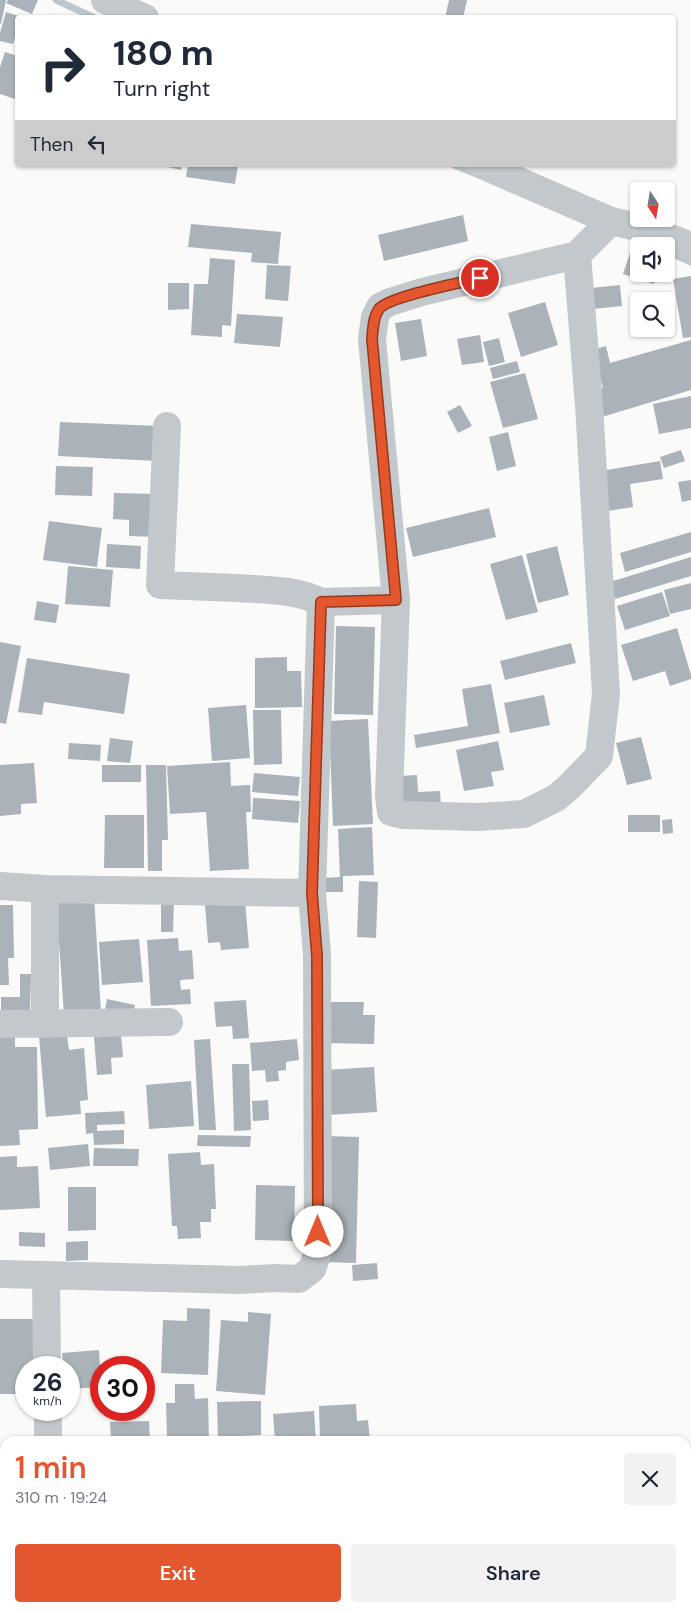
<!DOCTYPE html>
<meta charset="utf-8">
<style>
:root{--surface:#fff;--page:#f2f2f3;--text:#1f2937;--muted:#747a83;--accent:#e4572e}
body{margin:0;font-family:"DM Sans",sans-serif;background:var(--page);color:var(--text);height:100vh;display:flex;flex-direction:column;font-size:19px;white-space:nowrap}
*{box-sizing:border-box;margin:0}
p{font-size:16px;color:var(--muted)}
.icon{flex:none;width:28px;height:28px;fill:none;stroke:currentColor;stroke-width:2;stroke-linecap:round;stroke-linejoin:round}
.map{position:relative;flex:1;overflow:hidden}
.panel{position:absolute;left:0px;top:1436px;width:691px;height:176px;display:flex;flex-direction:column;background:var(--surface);border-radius:15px 15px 0 0;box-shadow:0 1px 4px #0004}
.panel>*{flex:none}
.guide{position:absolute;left:15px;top:15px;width:661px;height:152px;border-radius:5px;box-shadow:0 1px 4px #0004;background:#fff;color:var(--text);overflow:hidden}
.needle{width:32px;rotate:168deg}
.controls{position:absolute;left:630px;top:182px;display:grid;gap:10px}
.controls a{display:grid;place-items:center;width:45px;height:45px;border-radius:5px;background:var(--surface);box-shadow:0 1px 4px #0004;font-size:25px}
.speed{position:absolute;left:15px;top:1356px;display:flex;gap:10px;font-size:25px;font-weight:700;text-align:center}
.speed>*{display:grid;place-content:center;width:65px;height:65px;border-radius:50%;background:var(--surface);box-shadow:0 1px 4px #0004;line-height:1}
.speed small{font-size:12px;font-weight:400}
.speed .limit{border:8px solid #d22;background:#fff;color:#111}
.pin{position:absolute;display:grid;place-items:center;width:42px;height:42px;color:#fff;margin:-21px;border:2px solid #fff;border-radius:50%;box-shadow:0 1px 5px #0007}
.me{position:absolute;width:55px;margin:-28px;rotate:0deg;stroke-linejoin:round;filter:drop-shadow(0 0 4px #0008)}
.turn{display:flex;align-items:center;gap:18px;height:105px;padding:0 15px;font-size:22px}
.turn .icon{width:65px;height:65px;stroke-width:2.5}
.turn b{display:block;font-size:35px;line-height:42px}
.then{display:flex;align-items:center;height:48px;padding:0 15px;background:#0003;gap:10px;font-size:19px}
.round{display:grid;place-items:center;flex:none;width:52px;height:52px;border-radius:5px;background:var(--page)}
.headline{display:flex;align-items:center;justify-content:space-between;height:85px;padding:0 15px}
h1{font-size:30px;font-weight:600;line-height:38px;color:var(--accent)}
.cta{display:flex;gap:10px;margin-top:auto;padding:10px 15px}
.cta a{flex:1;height:58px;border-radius:5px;background:var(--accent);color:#fff;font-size:20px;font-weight:600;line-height:58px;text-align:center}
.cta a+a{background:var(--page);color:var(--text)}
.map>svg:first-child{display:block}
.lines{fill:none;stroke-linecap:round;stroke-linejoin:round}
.stream{stroke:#bbc7cb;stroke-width:7}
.building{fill:#aab3b9}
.minor{stroke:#c3c8cc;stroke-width:28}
.route-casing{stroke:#94391e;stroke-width:12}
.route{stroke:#e4572e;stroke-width:9}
</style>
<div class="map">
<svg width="691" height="1612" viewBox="0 0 691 1612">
<rect width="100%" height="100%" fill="#fafaf8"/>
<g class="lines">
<path class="stream" d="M56 0 95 18
M454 165 479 175
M666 251 691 262"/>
</g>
<path class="building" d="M0 0H6L1 24H0Z
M8 0H38L32 14 6 3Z
M449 0H467L463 18H445Z
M6 12 22 17 18 18V28L13 44 0 41V33Z
M5 52 18 56V100L0 94V67Z
M158 165H182L181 170Z
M188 165H238L235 184 186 177Z
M463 215 468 241 384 261 378 235Z
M191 224 281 232 278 264 251 262 252 253 188 247Z
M630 253 639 255V274H658L654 284 623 274Z
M210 258 235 260 231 326 222 325V337L191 335 194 284H208Z
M267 265 291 266 288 301 265 299Z
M691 276V337L683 338 673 279Z
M168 283H189V309L168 310Z
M620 285 622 306 592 309 591 288Z
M545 302 558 345 521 357 508 313Z
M237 314 283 317 280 347 234 343Z
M421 319 427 356 401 361 395 323Z
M480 335 484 362 462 365 457 339Z
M499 338 505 362 489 366 483 342Z
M691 340V390L602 417 595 391 603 388 592 350 606 346 610 363Z
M517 361 520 372 493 379 490 368Z
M525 373 538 419 503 428 490 382Z
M691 396V428L659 434 653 404Z
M460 405 472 426 458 433 447 412Z
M60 422 159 426 157 461 58 456Z
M508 432 516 466 497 471 489 437Z
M681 450 685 461 664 468 660 457Z
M660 461 663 479 630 484 633 507 608 511 601 471Z
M56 466 93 467 92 496 55 495Z
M691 480V500L682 502 678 482Z
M114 493 156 494 155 537 129 536V520L113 519Z
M489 508 496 537 413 557 406 528Z
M49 521 102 528 97 567 43 560Z
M691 532V552L625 572 620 553Z
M107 544 141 546 140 569 106 567Z
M557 546 569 595 538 603 526 554Z
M522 555 538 612 506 620 490 564Z
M691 557V576L615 599 610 582Z
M68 566 113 570 110 607 65 604Z
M691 583V609L670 614 664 590Z
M662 592 670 616 625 630 617 606Z
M37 601 59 605 56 623 34 620Z
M336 626 375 627 373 715 334 714Z
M677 628 691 675V679L670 686 665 671 633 681 621 645Z
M0 642 21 646 6 724 0 723Z
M571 643 576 663 505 680 500 661Z
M287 657V671H301L302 707 255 708V658Z
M27 658 130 674 124 714 44 702 42 715 18 712Z
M491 684 500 733 416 748 414 735 468 726 462 689Z
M544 695 550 725 510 733 504 703Z
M246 705 250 758 212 761 208 708Z
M253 710H281L282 764 254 765Z
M368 719 373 824 333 826 329 721Z
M641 737 652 779 627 785 616 743Z
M110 738 133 741 130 763 107 761Z
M498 741 504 770 491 772 494 786 464 791 456 750Z
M69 743 101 745 100 761 68 759Z
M230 762 231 786 250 785 251 812H246L249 869 210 871 206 812 170 814 167 766Z
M34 763 37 803 21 804V814L0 816V765Z
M102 765H141V782H102Z
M146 765H166L168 840H162V871H148Z
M254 773 300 777 298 796 252 792Z
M417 775 418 792 440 791 441 807 402 809 400 776Z
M253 798 300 801 298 823 252 819Z
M105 815H144V868H104Z
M628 815H660V832H628Z
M672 819 673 833 663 834 662 820Z
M372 827 374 875 343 876V892H324V878L340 877 338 829Z
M359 881 378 882 376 938 357 937Z
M94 896 101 1012 64 1015 56 898Z
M161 900 174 901 173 932H161Z
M245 901 249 948 221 950 220 942 208 943 205 905Z
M0 905H13L14 958H8L9 985H0Z
M178 938 179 951 192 950 194 979 180 980 181 990 190 989 191 1004 151 1006 147 940Z
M139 939 143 982 102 985 99 942Z
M20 974H31L30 1012 1 1011V997H20Z
M107 999 135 1005 133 1016 105 1010Z
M246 1000 249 1038 233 1039 232 1026 216 1027 214 1002Z
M325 1002H364L363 1015H375L374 1044 324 1043Z
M121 1034 123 1057 111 1058 112 1074 97 1075 94 1037Z
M67 1035 69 1050 84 1048 88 1100 80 1101 81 1114 46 1117 39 1037Z
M0 1036H15V1047H37L38 1129 19 1130 20 1145 0 1146Z
M210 1039 216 1130H199L194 1040Z
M297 1039 299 1060 286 1062V1070L278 1071 279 1081 266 1082 265 1070 252 1071 250 1043Z
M232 1064H249L251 1130 234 1131Z
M374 1067 377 1112 328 1115 325 1070Z
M191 1081 194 1126 149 1129 146 1085Z
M268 1100 269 1120 253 1121 252 1101Z
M124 1111 125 1124 97 1125V1131L124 1130V1144L94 1145 93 1133 86 1134 85 1113Z
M198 1135 251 1136 250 1147 197 1146Z
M326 1136 359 1137 356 1263 323 1262Z
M88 1144 90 1166 50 1170 48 1148Z
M94 1148 139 1149 138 1166H93Z
M200 1152 201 1165 214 1164 216 1209H211V1222H200L201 1238 178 1239 177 1226H172L168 1154Z
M17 1156V1167L38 1166 40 1208 0 1210V1157Z
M256 1185 295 1186 294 1241 255 1240Z
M68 1187H96V1230L68 1231Z
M19 1232 45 1233V1247L19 1246Z
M88 1241V1260L66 1261V1242Z
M377 1263 378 1279 353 1281 352 1265Z
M187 1308 210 1309 208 1375 161 1373 163 1320 187 1321Z
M248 1312 271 1314 265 1395 216 1391 221 1320 248 1322Z
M0 1319H36L37 1368H26V1394H0Z
M99 1350 101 1387 69 1389V1368H63L62 1353Z
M175 1384H194L195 1399 208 1398 209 1441H175V1439H167L166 1403H175Z
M261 1401V1435L240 1436V1441H218L217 1402Z
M356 1404 357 1421 368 1420 370 1441H320L319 1406Z
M314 1411 316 1441H275L273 1414Z
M149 1421 150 1441H111L110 1422Z
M0 1534H5V1579H0Z
M0 1603H5V1608H18V1612H0Z
M99 1608H143V1612H99Z
M224 1608H260V1612H224Z
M266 1608H299V1612H266Z"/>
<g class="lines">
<path class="minor" d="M105 0 145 18
M482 165 611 221 650 230 691 246
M577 255 422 292 390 302 380 307 375 317 372 339 396 600 389 796 391 812 404 815 478 817 524 814 556 798 569 787 599 756 606 694 589 405 577 255 611 221
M321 602 396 600
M0 886 45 889 312 893
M0 1024 169 1022
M45 1024V889
M0 1274 240 1280 275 1278 299 1279 312 1269 318 1252 317 955 312 893 321 602C295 589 266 590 237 588 212 587 186 586 160 585L167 426
M46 1275 47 1368
M48 1410V1441
M0 1515H5
M48 1612V1608"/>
</g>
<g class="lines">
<defs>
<path id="route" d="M318 1232 317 956 312 893 321 602 396 600 372 339C373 330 373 317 379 309 387 297 463 282 480 278"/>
</defs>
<use href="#route" class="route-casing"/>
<use href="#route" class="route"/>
</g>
</svg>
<div class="controls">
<a><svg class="needle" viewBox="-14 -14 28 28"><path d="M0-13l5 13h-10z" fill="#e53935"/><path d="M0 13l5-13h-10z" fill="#747a83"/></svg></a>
<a><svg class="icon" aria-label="sound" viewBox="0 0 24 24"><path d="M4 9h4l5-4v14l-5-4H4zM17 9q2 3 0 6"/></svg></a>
<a><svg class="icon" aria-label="search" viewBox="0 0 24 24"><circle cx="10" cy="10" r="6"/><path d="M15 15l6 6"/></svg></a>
</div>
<div class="speed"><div>26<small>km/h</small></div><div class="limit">30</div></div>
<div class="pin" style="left:480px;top:278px;background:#d93025"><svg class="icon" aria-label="arrive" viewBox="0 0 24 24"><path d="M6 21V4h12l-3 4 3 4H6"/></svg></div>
<svg class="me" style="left:318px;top:1232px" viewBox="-20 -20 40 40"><circle r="19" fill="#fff"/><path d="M0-13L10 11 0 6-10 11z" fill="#e4572e"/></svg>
<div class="guide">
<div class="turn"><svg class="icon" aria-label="right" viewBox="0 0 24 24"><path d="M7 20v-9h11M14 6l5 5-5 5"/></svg><div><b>180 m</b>Turn right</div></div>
<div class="then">Then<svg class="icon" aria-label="left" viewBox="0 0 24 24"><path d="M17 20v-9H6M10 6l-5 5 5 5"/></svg></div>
</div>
<section class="panel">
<div class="headline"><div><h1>1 min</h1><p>310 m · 19:24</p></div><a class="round"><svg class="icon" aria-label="close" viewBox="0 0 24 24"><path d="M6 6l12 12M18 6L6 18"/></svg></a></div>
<div class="cta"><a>Exit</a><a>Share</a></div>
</section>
</div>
